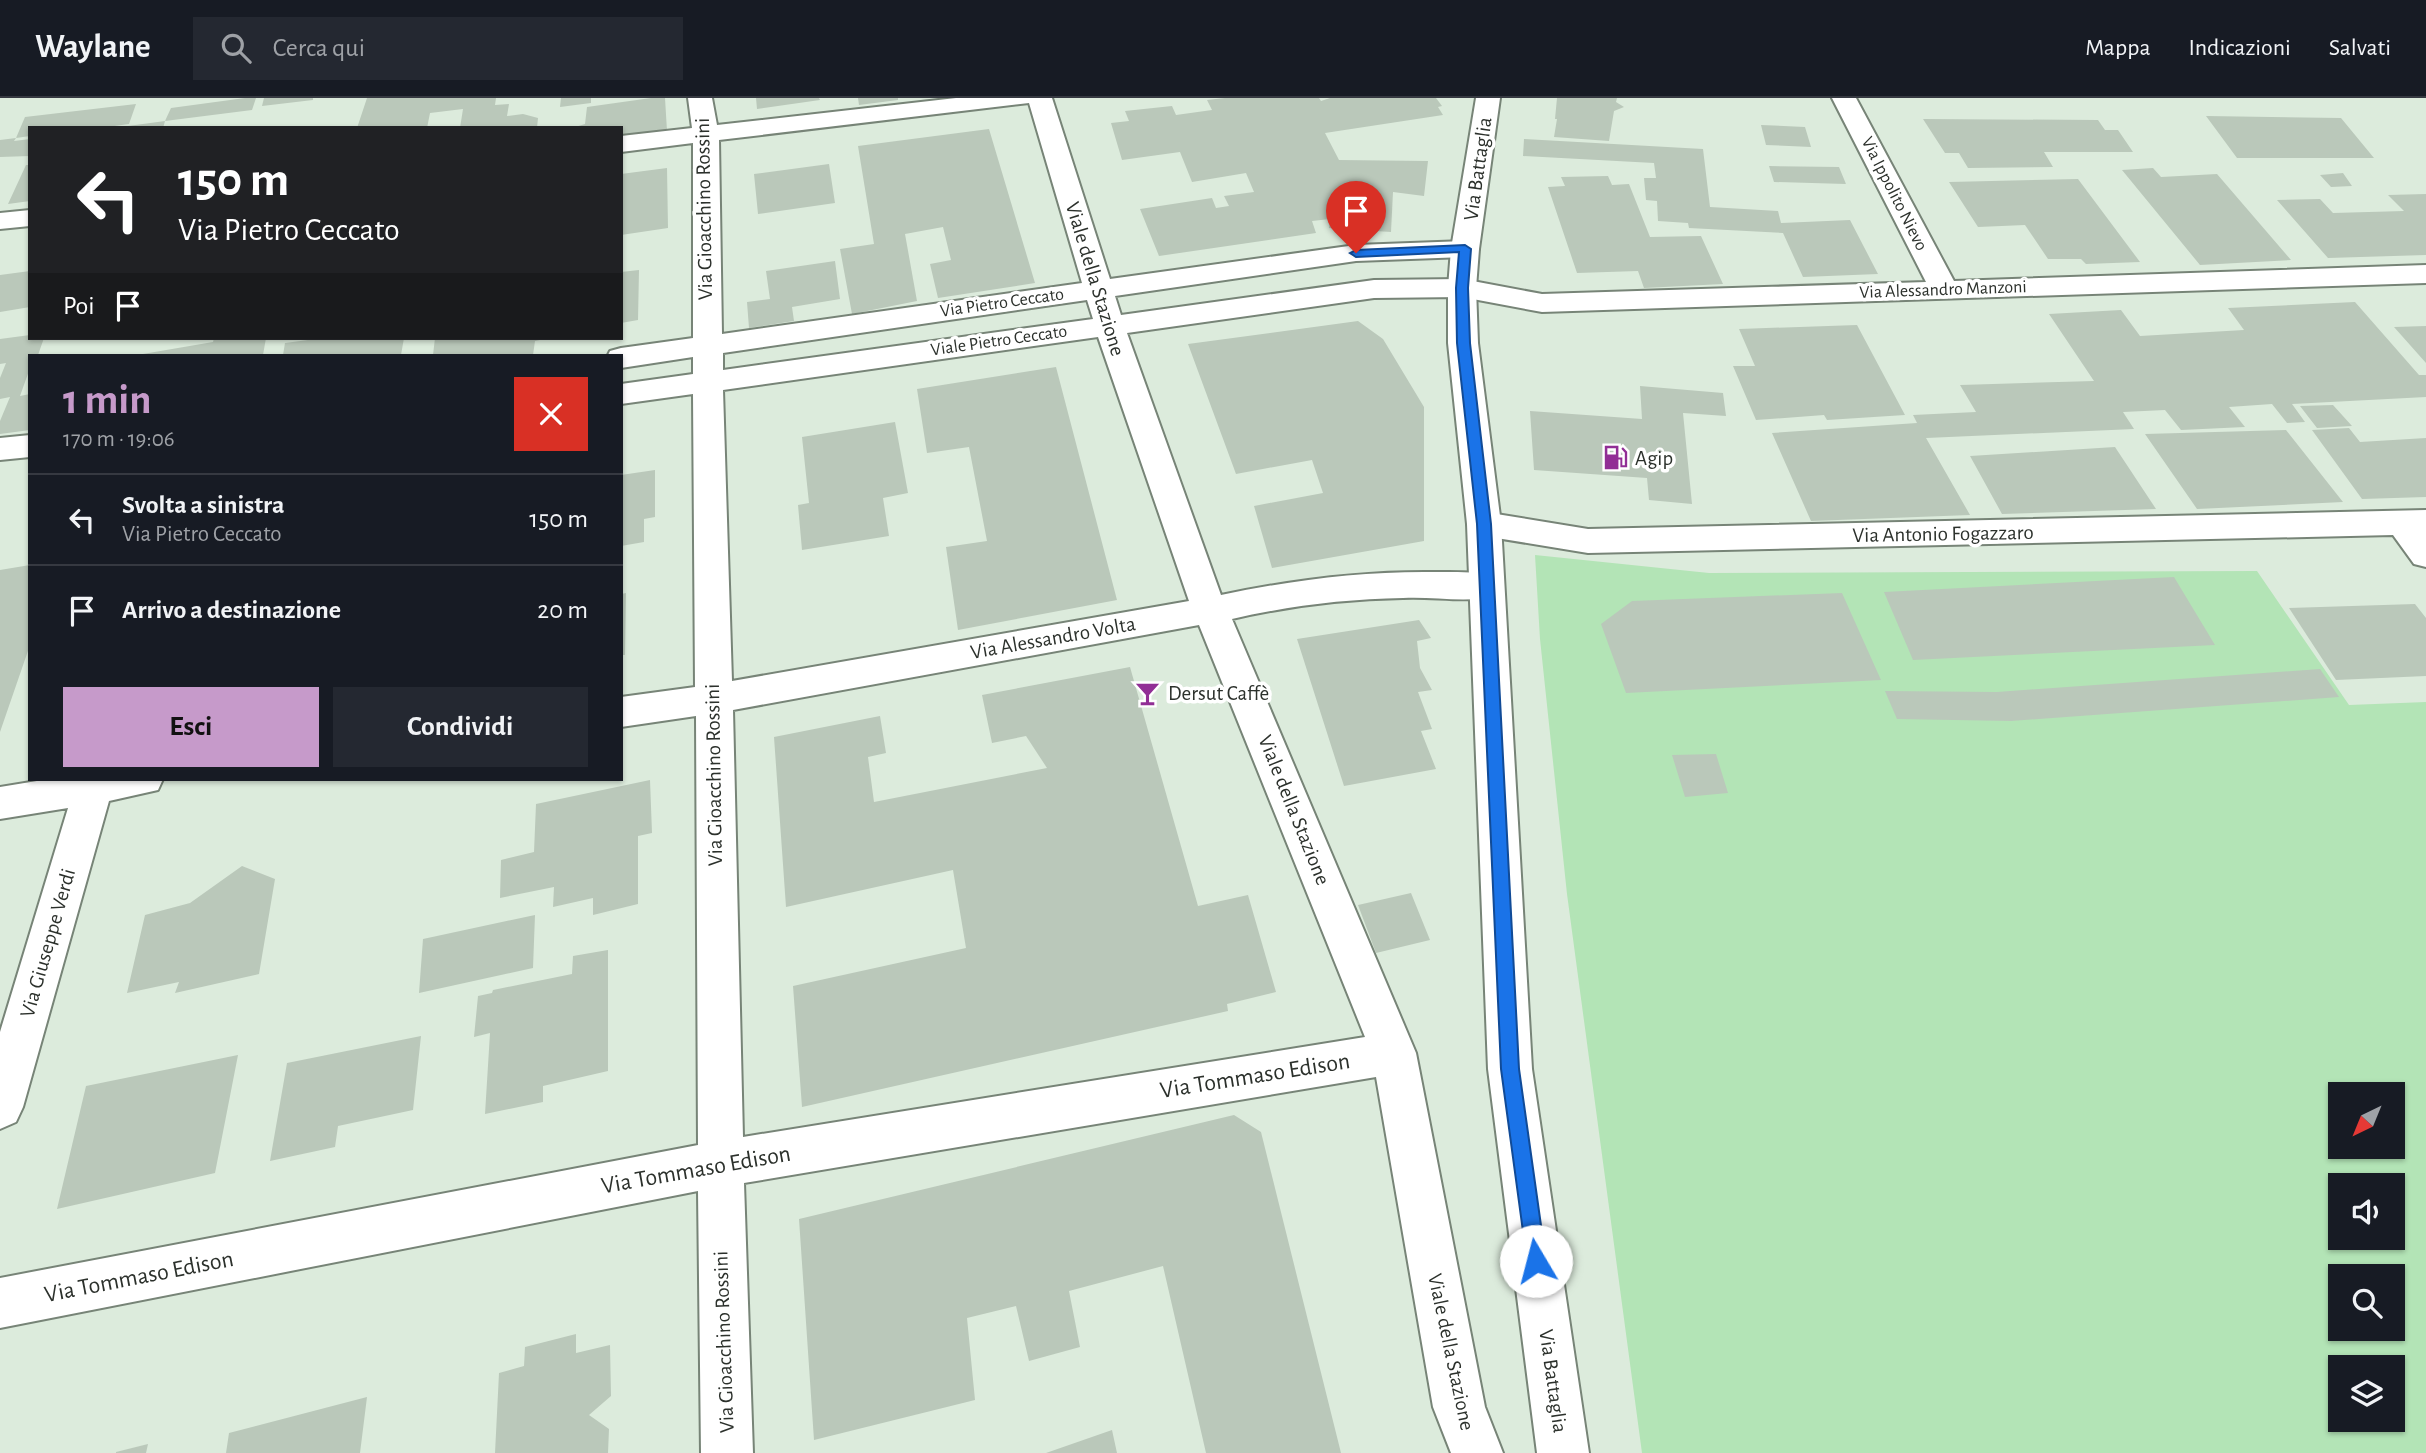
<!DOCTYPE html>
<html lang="it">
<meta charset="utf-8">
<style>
:root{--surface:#171b24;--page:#242831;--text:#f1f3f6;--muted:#9ea1a6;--line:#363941;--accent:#c69aca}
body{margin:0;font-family:"Alegreya Sans",sans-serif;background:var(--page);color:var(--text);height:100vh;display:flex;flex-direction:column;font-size:26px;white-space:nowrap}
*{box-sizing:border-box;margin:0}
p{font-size:23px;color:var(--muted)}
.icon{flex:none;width:38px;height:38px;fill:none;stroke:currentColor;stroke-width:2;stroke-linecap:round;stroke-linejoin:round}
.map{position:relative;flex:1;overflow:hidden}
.sheet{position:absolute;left:28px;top:256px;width:595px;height:427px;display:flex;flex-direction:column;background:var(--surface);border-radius:0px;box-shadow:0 2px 5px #0004}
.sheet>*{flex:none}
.top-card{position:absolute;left:28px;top:28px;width:595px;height:214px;border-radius:0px;box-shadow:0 2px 5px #0004;background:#202124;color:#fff;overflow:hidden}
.needle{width:46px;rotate:223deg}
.controls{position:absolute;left:2328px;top:984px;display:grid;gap:14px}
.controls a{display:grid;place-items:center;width:77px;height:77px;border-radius:0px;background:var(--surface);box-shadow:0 2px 5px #0004;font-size:35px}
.pin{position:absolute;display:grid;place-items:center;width:60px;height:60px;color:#fff;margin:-72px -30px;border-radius:50% 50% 50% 0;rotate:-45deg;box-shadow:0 0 7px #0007}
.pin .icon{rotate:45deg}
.me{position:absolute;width:77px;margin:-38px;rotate:352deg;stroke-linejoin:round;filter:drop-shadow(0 0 5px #0008)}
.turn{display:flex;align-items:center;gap:24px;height:147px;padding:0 35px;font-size:32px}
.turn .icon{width:91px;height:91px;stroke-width:2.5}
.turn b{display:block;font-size:49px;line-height:60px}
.then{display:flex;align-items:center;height:66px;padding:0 35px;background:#0003;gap:14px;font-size:26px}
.round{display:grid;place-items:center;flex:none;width:74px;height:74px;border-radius:0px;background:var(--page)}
.overview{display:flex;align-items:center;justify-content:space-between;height:119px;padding:0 35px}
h1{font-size:42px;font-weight:700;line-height:52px;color:var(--accent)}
.primary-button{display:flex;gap:14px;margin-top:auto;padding:14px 35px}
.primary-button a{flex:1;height:80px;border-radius:0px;background:var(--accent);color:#111;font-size:28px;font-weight:700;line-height:80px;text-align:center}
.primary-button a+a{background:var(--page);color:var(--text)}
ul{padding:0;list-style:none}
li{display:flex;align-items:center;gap:21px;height:91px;padding:0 35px;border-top:2px solid var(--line)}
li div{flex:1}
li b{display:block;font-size:26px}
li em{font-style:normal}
header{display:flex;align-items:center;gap:42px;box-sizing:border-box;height:98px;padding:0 35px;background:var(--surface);border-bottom:2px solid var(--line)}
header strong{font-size:33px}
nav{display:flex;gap:38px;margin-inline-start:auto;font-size:24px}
.search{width:490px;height:63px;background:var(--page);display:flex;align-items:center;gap:18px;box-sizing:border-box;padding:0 24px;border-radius:0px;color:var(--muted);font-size:26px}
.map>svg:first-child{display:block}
.green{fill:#b3e4b6;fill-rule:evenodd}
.building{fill:#bac8ba}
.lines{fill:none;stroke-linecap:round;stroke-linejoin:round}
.minor-casing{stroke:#778477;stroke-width:4}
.secondary-casing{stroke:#778477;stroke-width:4}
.minor{fill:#fff;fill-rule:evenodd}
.secondary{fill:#fff;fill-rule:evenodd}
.route{fill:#1a73e8;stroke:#114b97;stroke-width:2}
.labels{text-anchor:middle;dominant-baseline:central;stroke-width:7;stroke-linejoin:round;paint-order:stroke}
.far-street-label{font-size:18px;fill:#2c312c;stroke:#fff}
.street-label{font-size:21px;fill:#2c312c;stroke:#fff}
.poi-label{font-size:21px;fill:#2c312c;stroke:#fff;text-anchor:start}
.near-street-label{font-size:24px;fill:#2c312c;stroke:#fff}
</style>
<header>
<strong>Waylane</strong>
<div class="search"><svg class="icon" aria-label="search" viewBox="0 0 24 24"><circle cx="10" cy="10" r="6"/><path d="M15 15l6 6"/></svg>Cerca qui</div>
<nav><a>Mappa</a><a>Indicazioni</a><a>Salvati</a></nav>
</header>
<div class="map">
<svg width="2426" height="1355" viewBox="0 0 2426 1355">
<rect width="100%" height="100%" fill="#dcebdc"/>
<path class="green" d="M1535 457 1709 475 2257 473 2349 607 2426 604V1355H1642L1567 796 1540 541ZM2340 996H2392V1048H2340ZM2340 1087H2392V1139H2340ZM2340 1178H2392V1230H2340ZM2340 1269H2392V1321H2340Z"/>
<path class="building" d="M245 0H256L252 12 165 23 171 10Z
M264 0H313V2L262 8Z
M367 0H496L495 7 509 6 507 18 523 16 538 20 537 30H460L463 11 430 15 427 30H357Z
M561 0H591V5L560 9Z
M651 0H665L667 33 621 39V30H572L585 26 587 9Z
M756 0H819L820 2 757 11Z
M858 0H898V2L859 7Z
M1225 0H1319L1321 3 1330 0H1436L1442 8 1438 9 1443 17 1325 35 1339 62 1428 63 1424 98 1393 94 1391 134 1329 130 1330 121 1312 123 1316 135 1159 158 1140 111 1212 100 1216 110 1229 108 1224 98 1254 94 1246 75 1192 84 1180 54 1122 62 1111 25 1129 23 1125 13 1172 8 1176 17 1212 12 1207 2Z
M1557 0H1617L1616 4 1624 9 1614 13 1609 43 1554 39 1557 21H1555Z
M136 6 129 26 100 30H30V38L16 40 25 19Z
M2206 18 2341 20 2374 60H2237Z
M1923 21 2098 22 2105 32H2118L2133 54H2044L2053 69 1968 70 1959 55H1945Z
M165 23 163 30H128V28Z
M1761 27 1805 29 1811 49 1766 47Z
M989 31 1035 185 938 200 930 166 951 162 943 129 905 136 917 203 852 216 840 151 874 146 858 48Z
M16 40 14 43 30 41V58L0 59V42Z
M1524 41 1703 51 1710 109 1778 113 1781 125 1850 122 1878 176 1803 179 1783 135 1689 130 1688 125 1658 123 1657 103 1646 102 1644 80H1656L1654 65 1523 58Z
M829 66 835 105 758 116 754 76Z
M26 67H30V103L8 106Z
M1769 68 1839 69 1846 86 1774 84Z
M667 70 668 130 621 137V76Z
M2153 70 2161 79 2217 76 2291 162 2200 167 2122 72Z
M2343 75 2352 88 2331 89 2320 77Z
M1608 78 1612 87 1629 86 1650 139 1701 138 1723 186 1644 190 1638 173 1577 175 1548 89 1565 88 1561 79Z
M2078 81 2140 164 2086 166 2081 161H2048L2025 127 1978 129 1949 84Z
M2426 96V157L2328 160 2277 102 2320 101 2333 115 2404 113 2388 97Z
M835 163 840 201 792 209 794 223 749 230 747 204 770 201 766 173Z
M639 172 638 222 621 225V174Z
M30 173V209L0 214V177Z
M2355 204 2419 277H2426V299L2292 306 2305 324 2287 325 2272 306 2229 309 2245 329 2181 332 2165 312 2123 314 2134 331 1926 340 1970 417 1811 423 1772 335 1917 325 1913 317 1976 314 1960 287 2094 283 2049 216 2121 212 2140 238 2244 232 2228 210Z
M1358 223 1383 241 1424 309V443L1272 470 1254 408 1323 395 1312 362 1236 376 1188 246Z
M1857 227 1905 317 1827 322 1824 317 1756 322 1733 268H1755L1739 231Z
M2426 228V265L2394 229Z
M30 237V240H44L38 257H30V270L20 298 30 296V332L0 336V323L10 299 0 301V280L6 265 0 266V241Z
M214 240H266L263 257H137L213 244Z
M323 240H404L401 257H283L285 245Z
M435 240H545V241L535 243 533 257H433Z
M1056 269 1117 502 958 532 946 449 987 443 969 349 927 355 917 291Z
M1640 288 1723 295 1726 318 1683 315 1692 406 1649 402 1647 380 1534 372 1530 313 1642 321Z
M2333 307 2352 328 2317 330 2300 308Z
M895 324 908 395 883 400 889 438 802 452 798 407 809 405 802 339Z
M2349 330 2360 344 2426 340V399L2362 401 2312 332Z
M2286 332 2343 404 2197 411 2145 336Z
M2115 349 2156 411 2002 416 1970 358Z
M655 372V419L644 421V444L621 448V377Z
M30 467V547L0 634V472Z
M2174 479 2215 547 1913 562 1884 494Z
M626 495 625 557H621V496Z
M1842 495 1881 582 1626 595 1601 526 1632 503Z
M2415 506 2426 520V578L2336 582 2289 510Z
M1419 522 1431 540 1417 543 1420 570 1432 592 1418 594 1432 631 1421 633 1436 671 1344 688 1297 541Z
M1130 569 1198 808 1248 797 1276 894 1227 906 1228 913 802 1009 793 888 966 850 953 772 786 809 774 639 880 618 886 655 868 659 874 704 1047 670 1026 638 992 645 982 597Z
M2320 571 2339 599 2011 623 1897 621 1885 593 1997 594Z
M1716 656 1728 695 1685 699 1672 657Z
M650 682 652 735 638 738V806L593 817V800L553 809 554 789 500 800 501 762 534 754 536 706Z
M242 768 275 781 259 876 175 895 179 884 127 895 145 817 190 805Z
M1411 795 1430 842 1376 855 1358 807Z
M535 817 533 870 419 895 423 841Z
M608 852V973L543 988V1004L485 1016 490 935 474 939 478 898 492 895 493 892 572 876 573 858Z
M421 938 413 1012 338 1028 335 1049 270 1063 287 965Z
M238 957 215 1075 57 1111 86 988Z
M1234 1017 1261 1034 1341 1355H1206L1163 1168 1069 1193 1080 1249 1029 1263 1016 1208 967 1220 975 1302 814 1342 799 1121Z
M576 1236V1255L610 1247 611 1298 589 1317 609 1331 608 1355H495L499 1275 524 1268 525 1249Z
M367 1299 360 1355H226L229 1335Z
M1112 1332 1117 1355H1046Z
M148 1346 146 1355H116V1354Z"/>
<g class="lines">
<defs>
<path id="minor" d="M688 0H712L717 27 956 0H1052L1110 181 1356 147 1465 143 1475 145 1479 151 1475 157 1465 159 1356 163 1115 198 1121 217 1374 182 1462 181 1542 196 1926 184 1832 0H1856L1954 183 2426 167V185L1542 214 1462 199 1374 200 1127 235 1221 497C1292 482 1363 473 1435 474 1457 474 1479 473 1499 479L1504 488 1499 497C1470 506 1433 498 1403 500 1345 501 1288 508 1232 521L1416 955 1485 1309 1503 1355H1451L1433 1309 1376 979 744 1085 753 1355H701L698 1093 0 1230V1180L698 1047 696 618 621 629V599L695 589 693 296 621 306V286L693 276V259L621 270V257H608L610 253 621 250 693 240V45L621 54V38L692 30ZM1029 5 1082 185 722 236 719 42ZM1087 202 1093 221 723 272V255ZM1098 239 1189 503 732 583 723 292ZM1199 527 1365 939 743 1039 733 612Z
M30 112V128L0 131V115Z
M30 337V359L0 362V340Z
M2426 412V469L2414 466 2393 437 1588 455 1484 438 1472 434 1467 426 1472 418 1484 414 1588 431Z
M49 681H163L158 692 109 703 23 1009 16 1024 0 1031V934L68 710 0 721V689Z"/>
<path id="secondary" d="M1476 0H1500L1479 151 1476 190 1478 245 1501 426 1532 971 1589 1355H1537L1488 971 1467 426 1448 245V190L1451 151Z"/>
</defs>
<use href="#minor" class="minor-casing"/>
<use href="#secondary" class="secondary-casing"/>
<use href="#minor" class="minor"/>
<use href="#secondary" class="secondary"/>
</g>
<path class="route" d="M1465 147 1471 151 1468 190 1470 245 1491 426 1519 971 1546 1163 1544 1170 1536 1173 1529 1170 1527 1163 1501 971 1477 426 1457 245 1456 190 1459 154 1356 159 1350 155 1356 152Z"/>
<defs>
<symbol id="fuel-bare" viewBox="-9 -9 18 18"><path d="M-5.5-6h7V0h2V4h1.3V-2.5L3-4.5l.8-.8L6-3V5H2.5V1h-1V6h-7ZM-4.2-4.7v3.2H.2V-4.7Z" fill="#912e95" stroke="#fff" stroke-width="2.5" paint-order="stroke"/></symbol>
<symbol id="bar-bare" viewBox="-9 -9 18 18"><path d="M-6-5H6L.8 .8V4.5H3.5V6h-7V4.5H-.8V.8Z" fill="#912e95" stroke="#fff" stroke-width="2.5" paint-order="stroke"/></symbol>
</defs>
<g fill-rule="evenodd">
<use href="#fuel-bare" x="1598" y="342" width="35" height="35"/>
<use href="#bar-bare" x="1130" y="578" width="35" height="35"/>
</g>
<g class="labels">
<g class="far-street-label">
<text transform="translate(1894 96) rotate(63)">Via Ippolito Nievo</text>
<text transform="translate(1943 192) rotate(-2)">Via Alessandro Manzoni</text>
<text transform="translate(1002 205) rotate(-8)">Via Pietro Ceccato</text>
<text transform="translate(999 243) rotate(-8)">Viale Pietro Ceccato</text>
</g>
<g class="street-label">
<text transform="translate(1478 71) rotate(-82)">Via Battaglia</text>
<text transform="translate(704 111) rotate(-91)">Via Gioacchino Rossini</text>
<text transform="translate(1095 181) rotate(73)">Viale della Stazione</text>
<text transform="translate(1943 436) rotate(-1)">Via Antonio Fogazzaro</text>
<text transform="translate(1053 540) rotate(-10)">Via Alessandro Volta</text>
<text transform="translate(714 677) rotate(-91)">Via Gioacchino Rossini</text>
<text transform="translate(1294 712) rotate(68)">Viale della Stazione</text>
<text transform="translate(48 845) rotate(-74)">Via Giuseppe Verdi</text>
<text transform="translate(724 1244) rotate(-92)">Via Gioacchino Rossini</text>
<text transform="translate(1451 1254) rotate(78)">Viale della Stazione</text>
<text transform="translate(1553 1283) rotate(82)">Via Battaglia</text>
</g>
<g class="poi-label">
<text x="1635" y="360">Agip</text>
<text x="1168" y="595">Dersut Caffè</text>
</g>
<g class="near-street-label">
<text transform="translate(1255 978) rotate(-9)">Via Tommaso Edison</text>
<text transform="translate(696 1072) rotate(-10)">Via Tommaso Edison</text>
<text transform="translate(139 1179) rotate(-11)">Via Tommaso Edison</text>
</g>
</g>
</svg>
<div class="controls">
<a><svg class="needle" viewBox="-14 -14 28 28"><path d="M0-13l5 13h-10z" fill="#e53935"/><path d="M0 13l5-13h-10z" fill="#9ea1a6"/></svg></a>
<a><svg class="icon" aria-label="sound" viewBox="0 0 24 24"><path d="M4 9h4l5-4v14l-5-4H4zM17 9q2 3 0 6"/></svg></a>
<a><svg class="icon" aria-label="search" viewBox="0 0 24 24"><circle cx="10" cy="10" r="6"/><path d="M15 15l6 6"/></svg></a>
<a><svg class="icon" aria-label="layers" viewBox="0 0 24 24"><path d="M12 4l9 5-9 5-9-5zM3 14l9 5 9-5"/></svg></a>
</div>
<div class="pin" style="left:1356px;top:155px;background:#d93025"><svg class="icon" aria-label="arrive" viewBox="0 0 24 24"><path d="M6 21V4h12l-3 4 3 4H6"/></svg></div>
<svg class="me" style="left:1536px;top:1163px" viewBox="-20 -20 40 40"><circle r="19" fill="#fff"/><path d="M0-13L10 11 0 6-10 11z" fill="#1a73e8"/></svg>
<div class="top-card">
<div class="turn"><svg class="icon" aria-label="left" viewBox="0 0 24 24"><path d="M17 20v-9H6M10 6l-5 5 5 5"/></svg><div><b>150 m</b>Via Pietro Ceccato</div></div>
<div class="then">Poi<svg class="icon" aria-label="arrive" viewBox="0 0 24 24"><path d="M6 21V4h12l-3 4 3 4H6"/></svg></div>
</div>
<section class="sheet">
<div class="overview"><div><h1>1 min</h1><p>170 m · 19:06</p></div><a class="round" style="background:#d93025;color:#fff"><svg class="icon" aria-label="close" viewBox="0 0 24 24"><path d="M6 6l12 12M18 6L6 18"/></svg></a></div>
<ul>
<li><svg class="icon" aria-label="left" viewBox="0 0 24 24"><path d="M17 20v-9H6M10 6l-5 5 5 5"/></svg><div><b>Svolta a sinistra</b><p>Via Pietro Ceccato</p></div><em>150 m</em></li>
<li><svg class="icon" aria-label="arrive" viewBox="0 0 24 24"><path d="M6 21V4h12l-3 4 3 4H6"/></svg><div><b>Arrivo a destinazione</b></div><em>20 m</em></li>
</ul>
<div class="primary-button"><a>Esci</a><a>Condividi</a></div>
</section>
</div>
